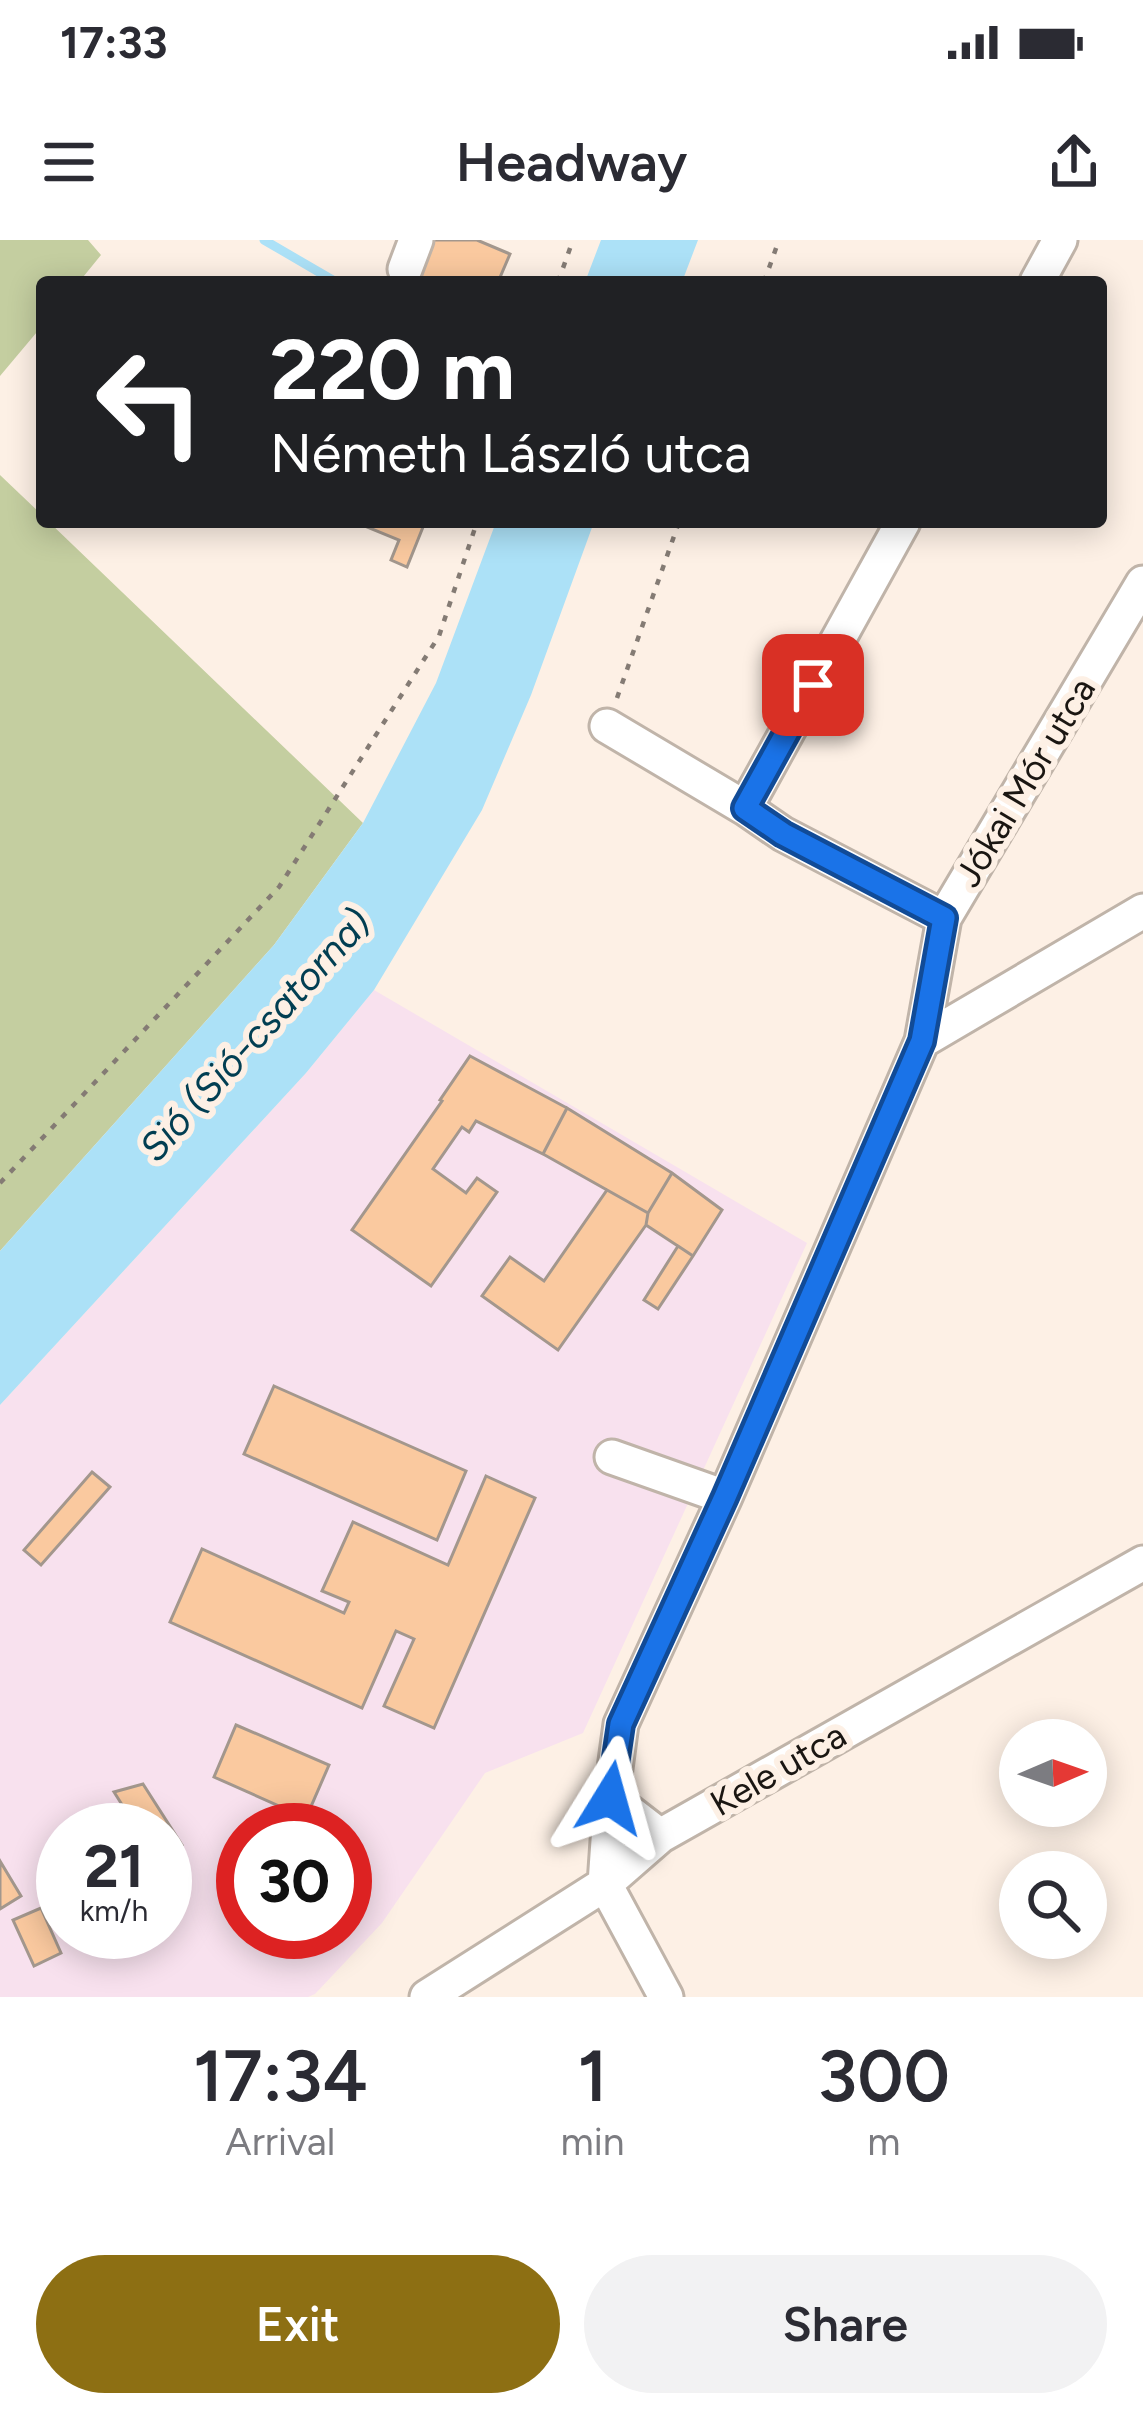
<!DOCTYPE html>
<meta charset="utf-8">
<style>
:root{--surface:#fff;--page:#f2f2f3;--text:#2b2b33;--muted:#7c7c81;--accent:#8d6f13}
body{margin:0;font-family:Figtree,sans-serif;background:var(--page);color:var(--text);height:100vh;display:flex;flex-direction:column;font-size:45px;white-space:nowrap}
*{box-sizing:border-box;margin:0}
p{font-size:39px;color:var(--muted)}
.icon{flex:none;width:66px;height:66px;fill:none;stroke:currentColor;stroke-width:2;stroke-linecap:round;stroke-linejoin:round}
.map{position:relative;height:1757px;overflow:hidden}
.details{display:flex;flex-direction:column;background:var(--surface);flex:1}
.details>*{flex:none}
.hud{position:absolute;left:36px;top:36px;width:1071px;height:252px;border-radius:12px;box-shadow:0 6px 30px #0003;background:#202124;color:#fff;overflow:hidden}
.needle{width:78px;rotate:88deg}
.buttons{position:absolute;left:999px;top:1479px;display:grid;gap:24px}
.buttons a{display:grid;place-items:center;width:108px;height:108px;border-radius:50%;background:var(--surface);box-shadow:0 6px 30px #0003;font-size:60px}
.speed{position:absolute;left:36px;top:1563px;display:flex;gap:24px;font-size:60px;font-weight:700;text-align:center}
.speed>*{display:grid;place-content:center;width:156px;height:156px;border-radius:50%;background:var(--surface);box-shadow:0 6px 30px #0003;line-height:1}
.speed small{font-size:30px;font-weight:400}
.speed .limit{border:18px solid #d22;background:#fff;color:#111}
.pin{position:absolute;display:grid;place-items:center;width:102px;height:102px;color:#fff;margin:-51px;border-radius:24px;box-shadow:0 6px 18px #0006}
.me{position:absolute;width:132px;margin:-66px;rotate:8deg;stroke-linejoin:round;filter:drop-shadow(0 0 9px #0008)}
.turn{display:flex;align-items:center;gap:42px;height:252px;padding:0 36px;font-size:54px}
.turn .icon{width:156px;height:156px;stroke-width:2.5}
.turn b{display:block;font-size:84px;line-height:102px}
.eta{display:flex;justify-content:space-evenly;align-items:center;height:204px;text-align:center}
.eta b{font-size:72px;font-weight:600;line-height:84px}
.action{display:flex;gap:24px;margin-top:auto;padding:24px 36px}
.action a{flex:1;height:138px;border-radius:72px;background:var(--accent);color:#fff;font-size:48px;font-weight:600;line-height:138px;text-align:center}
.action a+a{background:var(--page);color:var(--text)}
.status{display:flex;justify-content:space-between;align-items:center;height:84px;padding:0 60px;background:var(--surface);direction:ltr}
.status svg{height:33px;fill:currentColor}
header{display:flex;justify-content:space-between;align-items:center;height:156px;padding:0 36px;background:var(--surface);font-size:54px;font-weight:600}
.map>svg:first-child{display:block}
.industrial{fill:#f8e1ee;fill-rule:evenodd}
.green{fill:#c4cea0}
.water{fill:#ace1f7}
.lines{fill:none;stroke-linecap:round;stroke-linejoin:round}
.stream{stroke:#ace1f7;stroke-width:9}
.building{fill:#fac99f;stroke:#a3978d;stroke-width:3}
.minor-casing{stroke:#c0b4a9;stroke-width:39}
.path{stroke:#847b74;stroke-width:4.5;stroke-dasharray:6 9;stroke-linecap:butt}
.minor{stroke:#fff;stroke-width:33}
.route-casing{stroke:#114b97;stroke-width:30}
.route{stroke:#1a73e8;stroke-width:21}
.labels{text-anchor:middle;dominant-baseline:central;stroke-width:12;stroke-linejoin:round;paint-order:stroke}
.street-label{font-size:36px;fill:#1a1612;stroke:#fdf0e5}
.water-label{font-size:39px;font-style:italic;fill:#013e52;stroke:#fdf0e5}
</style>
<div class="status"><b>17:33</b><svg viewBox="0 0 49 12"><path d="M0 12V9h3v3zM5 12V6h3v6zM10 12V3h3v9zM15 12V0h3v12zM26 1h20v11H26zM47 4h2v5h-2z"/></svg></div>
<header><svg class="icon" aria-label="menu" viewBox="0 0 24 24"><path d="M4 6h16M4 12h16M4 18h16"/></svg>Headway<svg class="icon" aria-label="share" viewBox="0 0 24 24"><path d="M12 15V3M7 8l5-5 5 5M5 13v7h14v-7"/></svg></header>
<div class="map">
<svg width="1143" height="1757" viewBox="0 0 1143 1757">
<rect width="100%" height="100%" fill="#fdf0e5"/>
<path class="industrial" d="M374 750 807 1003 583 1493 485 1533 382 1683 315 1754 308 1757H0V1165L306 833ZM63 1590H165V1692H63ZM243 1590H345V1692H243Z"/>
<path class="green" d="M0 0H88L101 15 79 42H42V86L0 136Z
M0 235 42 275V282H49L363 583 274 705 0 1011Z"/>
<path class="water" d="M601 0H698L682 42H585Z
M496 282H594L531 455 482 570 374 750 306 833 0 1165V1011L274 705 363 583 436 443Z"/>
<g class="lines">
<path class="stream" d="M264 0 336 42"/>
</g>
<path class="building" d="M434 0H477L510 14 498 42H416Z
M363 282H425L407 327 391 320 399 300 362 285Z
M470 816 567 868 543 914 476 881 469 892 462 887 433 929 466 953 477 938 497 952 431 1046 352 990 442 861 440 860Z
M567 868 672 933 648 973 543 914Z
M672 933 722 970 693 1016 646 985 648 973Z
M607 950 648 973 646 985 558 1110 482 1056 510 1017 544 1041Z
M678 1006 693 1016 658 1069 644 1060Z
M274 1146 466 1231 437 1300 244 1214Z
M92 1232 110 1247 41 1325 24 1310Z
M486 1236 535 1258 434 1488 384 1466 414 1399 396 1391 362 1468 170 1382 202 1309 344 1373 349 1362 322 1351 353 1282 448 1325Z
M236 1485 329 1525 306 1578 214 1537Z
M143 1544 182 1605 165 1615V1590H138L114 1552Z
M0 1621 21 1656 0 1669Z
M41 1668 61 1713 34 1726 13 1680Z"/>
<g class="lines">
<defs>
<path id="minor" d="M405 29 416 0
M1037 42 1060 0
M607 486 745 568 783 594 944 678
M745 568 903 282
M922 801 1143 671
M612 1217 725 1257
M611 1558 605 1644 666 1757
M660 1596 611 1558 621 1484 725 1257 922 801 944 678 1143 343
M427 1757 605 1644 660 1596 1143 1323"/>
</defs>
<use href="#minor" class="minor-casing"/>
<path class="path" d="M558 42 573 0
M764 42 779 0
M617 458 679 282
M0 943 279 647 439 396 477 282"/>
<use href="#minor" class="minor"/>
</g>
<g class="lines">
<defs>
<path id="route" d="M610 1558 621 1484 725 1257 922 801 944 678 783 594 745 568 813 445"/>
</defs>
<use href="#route" class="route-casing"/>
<use href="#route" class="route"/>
</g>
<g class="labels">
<g class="street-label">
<text transform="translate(1025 542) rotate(-59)">Jókai Mór utca</text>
<text transform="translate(778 1529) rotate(-30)">Kele utca</text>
</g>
<g class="water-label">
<text transform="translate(255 795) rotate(-48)">Sió (Sió-csatorna)</text>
</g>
</g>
</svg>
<div class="buttons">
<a><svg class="needle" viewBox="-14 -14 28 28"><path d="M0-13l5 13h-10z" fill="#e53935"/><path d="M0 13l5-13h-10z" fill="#7c7c81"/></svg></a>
<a><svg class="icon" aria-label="search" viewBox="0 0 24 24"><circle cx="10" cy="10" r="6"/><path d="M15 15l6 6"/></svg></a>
</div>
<div class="speed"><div>21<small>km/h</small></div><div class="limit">30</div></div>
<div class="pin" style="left:813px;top:445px;background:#d93025"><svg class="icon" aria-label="arrive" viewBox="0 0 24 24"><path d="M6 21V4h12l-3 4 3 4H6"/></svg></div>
<svg class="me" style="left:610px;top:1558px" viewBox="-20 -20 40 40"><path d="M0-17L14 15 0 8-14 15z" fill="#1a73e8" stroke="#fff" stroke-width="4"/></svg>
<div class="hud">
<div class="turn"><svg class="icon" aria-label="left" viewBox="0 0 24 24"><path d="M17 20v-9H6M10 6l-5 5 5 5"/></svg><div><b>220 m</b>Németh László utca</div></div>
</div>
</div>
<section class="details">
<div class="eta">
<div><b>17:34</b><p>Arrival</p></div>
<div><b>1</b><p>min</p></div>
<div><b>300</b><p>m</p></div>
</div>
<div class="action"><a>Exit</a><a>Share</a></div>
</section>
